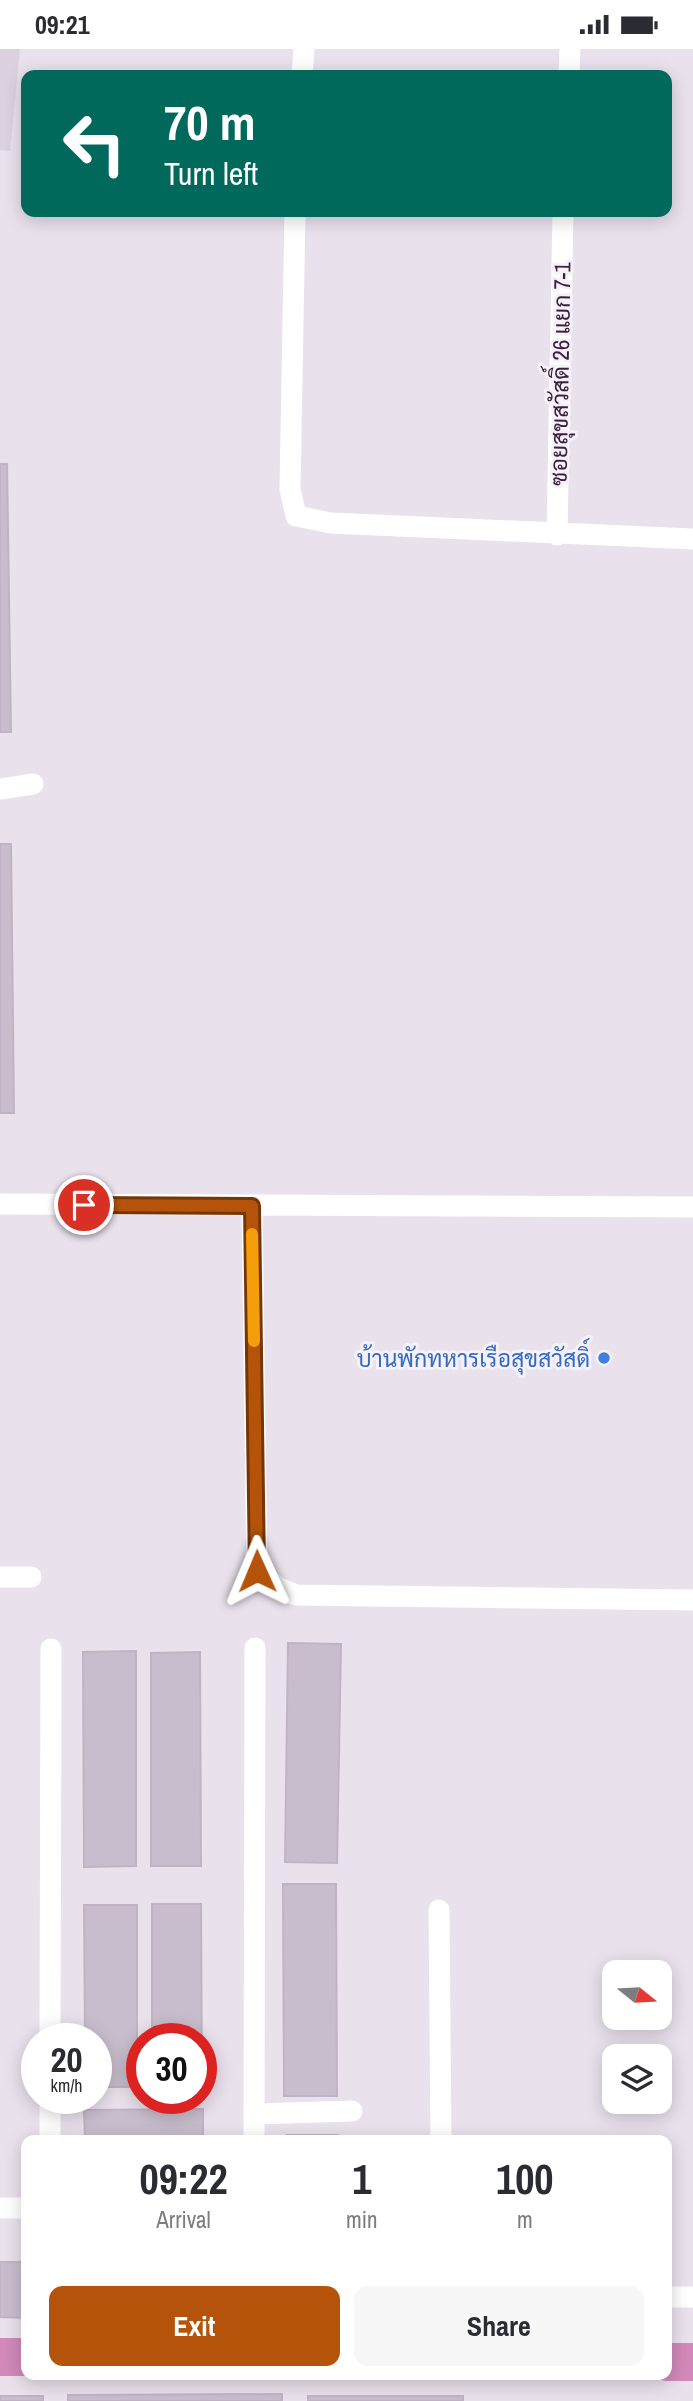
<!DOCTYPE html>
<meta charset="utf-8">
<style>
:root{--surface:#fff;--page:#f7f7f7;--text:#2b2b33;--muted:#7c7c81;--accent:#b45309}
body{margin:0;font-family:"Archivo Narrow",Sarabun,sans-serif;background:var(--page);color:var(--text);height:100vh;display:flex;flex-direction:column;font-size:26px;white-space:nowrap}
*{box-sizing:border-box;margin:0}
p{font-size:23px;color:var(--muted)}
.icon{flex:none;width:38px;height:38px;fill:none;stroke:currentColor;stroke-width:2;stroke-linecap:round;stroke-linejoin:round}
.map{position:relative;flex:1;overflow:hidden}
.side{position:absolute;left:21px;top:2086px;width:651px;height:245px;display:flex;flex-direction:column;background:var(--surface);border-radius:14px;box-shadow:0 4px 18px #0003}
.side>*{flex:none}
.top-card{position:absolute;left:21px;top:21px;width:651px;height:147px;border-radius:14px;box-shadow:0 4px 18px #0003;background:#00695c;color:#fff;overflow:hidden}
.needle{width:46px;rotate:108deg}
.controls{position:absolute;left:602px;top:1911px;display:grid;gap:14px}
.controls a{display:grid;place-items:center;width:70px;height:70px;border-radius:14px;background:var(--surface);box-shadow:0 4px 18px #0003;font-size:35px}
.speed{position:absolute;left:21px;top:1974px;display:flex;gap:14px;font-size:35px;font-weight:700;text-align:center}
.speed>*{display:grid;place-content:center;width:91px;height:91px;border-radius:50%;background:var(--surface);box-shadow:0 4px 18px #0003;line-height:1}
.speed small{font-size:18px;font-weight:400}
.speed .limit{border:10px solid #d22;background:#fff;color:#111}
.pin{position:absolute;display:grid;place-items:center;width:60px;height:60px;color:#fff;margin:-30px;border:4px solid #fff;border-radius:50%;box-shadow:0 2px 7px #0007}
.me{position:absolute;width:77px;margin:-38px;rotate:359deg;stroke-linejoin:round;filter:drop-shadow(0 0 5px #0008)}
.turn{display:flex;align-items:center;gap:24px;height:147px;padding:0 28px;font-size:32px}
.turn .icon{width:91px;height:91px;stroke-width:2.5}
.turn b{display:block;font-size:49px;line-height:60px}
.eta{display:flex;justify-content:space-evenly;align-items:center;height:119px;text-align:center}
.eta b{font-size:42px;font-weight:800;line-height:49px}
.action{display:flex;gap:14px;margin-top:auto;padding:14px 28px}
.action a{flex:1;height:80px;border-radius:14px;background:var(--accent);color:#fff;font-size:28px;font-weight:800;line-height:80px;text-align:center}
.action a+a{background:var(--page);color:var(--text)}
.status{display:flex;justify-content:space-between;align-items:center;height:49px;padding:0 35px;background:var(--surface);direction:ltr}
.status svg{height:19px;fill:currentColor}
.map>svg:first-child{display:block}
.built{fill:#dcd2df}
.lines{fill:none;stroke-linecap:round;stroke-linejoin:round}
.canal{stroke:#d288ba;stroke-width:38}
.building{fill:#c8bdcc;stroke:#c1b3c5;stroke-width:2}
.minor{stroke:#fff;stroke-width:21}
.route-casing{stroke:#753606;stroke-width:18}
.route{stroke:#b45309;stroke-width:12}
.slow{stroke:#f59e0b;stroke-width:12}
.shop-dot{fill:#3f7fe0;stroke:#f6f1f8;stroke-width:2.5}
.labels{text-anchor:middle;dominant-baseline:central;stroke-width:6;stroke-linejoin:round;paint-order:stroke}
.street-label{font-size:23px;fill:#39213c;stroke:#f6f1f8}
.shop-label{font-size:23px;fill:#366cbe;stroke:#f6f1f8;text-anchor:end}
</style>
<div class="status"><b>09:21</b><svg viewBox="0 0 49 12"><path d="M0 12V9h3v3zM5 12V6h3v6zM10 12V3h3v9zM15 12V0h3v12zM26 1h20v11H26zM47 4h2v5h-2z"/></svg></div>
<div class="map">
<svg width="693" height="2352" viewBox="0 0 693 2352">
<rect width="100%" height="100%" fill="#e9e1ec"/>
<path class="built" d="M0 0H20L10 102 0 101Z"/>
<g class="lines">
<path class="canal" d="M0 2308H26
M667 2313H693"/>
</g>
<path class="building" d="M0 415H7L11 683H0Z
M0 795H11L14 1064H0Z
M288 1594 341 1595 337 1814 285 1813Z
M136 1602V1817L84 1818 83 1603Z
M200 1603 201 1817H151V1604Z
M283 1835H336L337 2047H284Z
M152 1855H201L202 2037 201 1990H152Z
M84 1856H137V2038H96V1990H85Z
M203 2060V2091H85L84 2061Z
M287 2086H338V2091H287Z
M0 2213H26V2269L0 2268Z
M282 2345V2352H68V2346Z
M0 2347H43V2352H0Z
M308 2347H463V2352H308Z"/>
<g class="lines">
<path class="minor" d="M302 26 304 0
M569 26 570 0
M295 163 290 440 296 467 331 474 693 490
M557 486 563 163
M0 740 33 735
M0 1155 693 1158
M252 1157 257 1522 279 1539 296 1546 693 1551
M0 1528H31
M439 1861 441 2091
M50 1990 51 1600
M254 2065 352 2062
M50 2091V2049
M254 2091 255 1599
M0 2159H26
M667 2248H693"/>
</g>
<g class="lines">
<defs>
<path id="route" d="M84 1156 252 1157 257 1522"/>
</defs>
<use href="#route" class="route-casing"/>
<use href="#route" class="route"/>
<path class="slow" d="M252 1185 254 1292"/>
</g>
<circle class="shop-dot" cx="604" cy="1309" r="7"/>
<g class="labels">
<g class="street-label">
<text transform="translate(560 325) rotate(-89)">ซอยสุขสวัสดิ์ 26 แยก 7-1</text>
</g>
<g class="shop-label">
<text x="590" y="1309">บ้านพักทหารเรือสุขสวัสดิ์</text>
</g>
</g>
</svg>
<div class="controls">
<a><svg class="needle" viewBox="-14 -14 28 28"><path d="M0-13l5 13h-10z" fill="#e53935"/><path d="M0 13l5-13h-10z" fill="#7c7c81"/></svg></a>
<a><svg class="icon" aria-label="layers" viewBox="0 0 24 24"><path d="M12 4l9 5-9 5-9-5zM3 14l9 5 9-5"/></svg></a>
</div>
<div class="speed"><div>20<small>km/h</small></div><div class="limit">30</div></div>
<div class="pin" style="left:84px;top:1156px;background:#d93025"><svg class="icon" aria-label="arrive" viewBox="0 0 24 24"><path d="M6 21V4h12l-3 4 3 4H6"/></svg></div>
<svg class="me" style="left:257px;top:1522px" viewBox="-20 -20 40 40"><path d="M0-17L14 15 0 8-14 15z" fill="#b45309" stroke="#fff" stroke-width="4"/></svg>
<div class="top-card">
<div class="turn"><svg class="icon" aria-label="left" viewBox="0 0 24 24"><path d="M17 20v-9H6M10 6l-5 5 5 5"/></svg><div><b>70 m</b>Turn left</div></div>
</div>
<section class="side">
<div class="eta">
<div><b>09:22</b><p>Arrival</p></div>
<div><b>1</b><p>min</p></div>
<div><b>100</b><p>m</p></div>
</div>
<div class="action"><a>Exit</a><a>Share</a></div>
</section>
</div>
